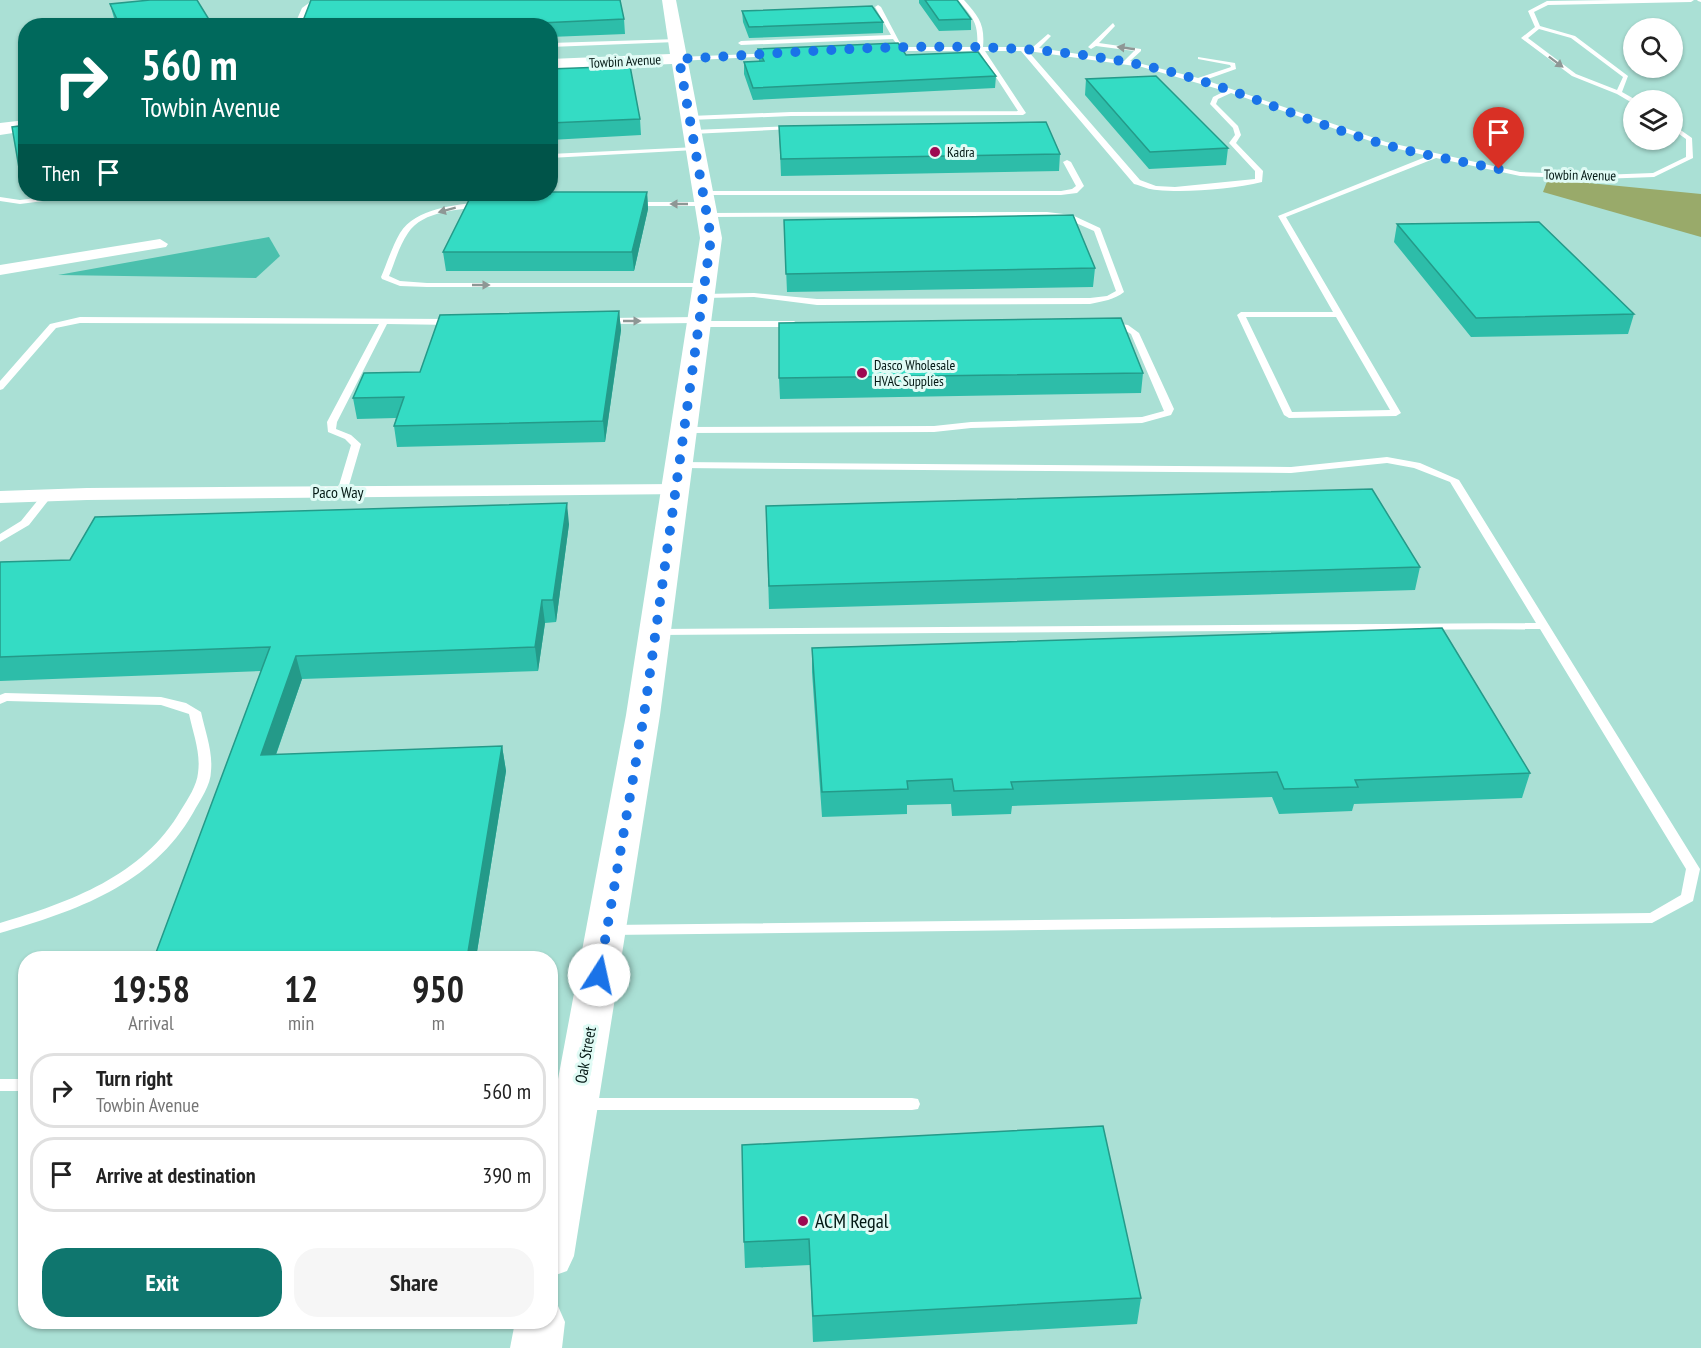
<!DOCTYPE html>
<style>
:root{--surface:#fff;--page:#f6f6f6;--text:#222;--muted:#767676;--line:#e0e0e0;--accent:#0f766e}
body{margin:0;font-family:"PT Sans Narrow",sans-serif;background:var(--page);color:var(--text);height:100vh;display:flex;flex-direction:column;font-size:22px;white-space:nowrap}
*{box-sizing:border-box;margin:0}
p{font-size:20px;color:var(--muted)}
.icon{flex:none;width:33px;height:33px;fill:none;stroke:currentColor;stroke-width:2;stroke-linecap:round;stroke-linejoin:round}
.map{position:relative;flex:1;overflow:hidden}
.side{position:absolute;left:18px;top:951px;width:540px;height:378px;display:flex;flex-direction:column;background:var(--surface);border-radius:24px;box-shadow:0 2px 4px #0004}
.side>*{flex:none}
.banner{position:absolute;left:18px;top:18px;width:540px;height:183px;border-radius:24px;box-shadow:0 2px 4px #0004;background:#00695c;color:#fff;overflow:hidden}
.fabs{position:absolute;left:1623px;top:18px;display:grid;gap:12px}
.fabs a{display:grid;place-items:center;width:60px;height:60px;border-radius:50%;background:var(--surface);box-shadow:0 2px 4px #0004;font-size:30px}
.pin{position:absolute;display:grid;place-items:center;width:51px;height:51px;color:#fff;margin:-62px -26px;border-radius:50% 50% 50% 0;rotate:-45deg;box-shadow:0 0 6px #0007}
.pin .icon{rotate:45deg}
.me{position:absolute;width:66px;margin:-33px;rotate:10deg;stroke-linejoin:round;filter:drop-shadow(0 0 4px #0008)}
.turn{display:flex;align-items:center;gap:21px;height:126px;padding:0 24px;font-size:27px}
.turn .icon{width:78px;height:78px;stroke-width:2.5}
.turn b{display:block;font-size:42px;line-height:51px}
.then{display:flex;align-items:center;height:57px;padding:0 24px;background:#0003;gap:12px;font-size:22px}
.eta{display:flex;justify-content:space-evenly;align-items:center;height:102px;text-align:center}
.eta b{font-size:36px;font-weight:700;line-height:42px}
.action{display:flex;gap:12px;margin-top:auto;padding:12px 24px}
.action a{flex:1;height:69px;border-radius:24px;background:var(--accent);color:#fff;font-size:24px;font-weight:700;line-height:69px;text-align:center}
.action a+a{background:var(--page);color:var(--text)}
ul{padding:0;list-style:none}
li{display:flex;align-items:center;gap:18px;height:75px;margin:0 12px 9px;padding:0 12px;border:3px solid var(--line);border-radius:24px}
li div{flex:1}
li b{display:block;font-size:22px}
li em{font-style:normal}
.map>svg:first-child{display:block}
.green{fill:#99aa6a}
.water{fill:#4bc0ad}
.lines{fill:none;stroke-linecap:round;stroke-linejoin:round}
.lane{fill:#fff;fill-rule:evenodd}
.street{fill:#fff;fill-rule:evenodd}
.secondary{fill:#fff;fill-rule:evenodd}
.wall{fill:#2dbda9}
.shaded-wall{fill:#249a89}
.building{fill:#34dcc4;stroke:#249a89;stroke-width:1.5}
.oneway{fill:#8e9795}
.route{stroke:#1a73e8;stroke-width:10;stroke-dasharray:0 18}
.poi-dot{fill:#9e0952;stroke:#e0fbf5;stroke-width:2}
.labels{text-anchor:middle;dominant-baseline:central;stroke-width:6;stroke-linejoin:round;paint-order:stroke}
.far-street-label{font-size:14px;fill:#031814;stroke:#e0fbf5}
.far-poi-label{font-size:14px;fill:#031814;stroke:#e0fbf5;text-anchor:start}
.street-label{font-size:16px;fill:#031814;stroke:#e0fbf5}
.near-poi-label{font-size:20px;fill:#031814;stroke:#e0fbf5;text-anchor:start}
</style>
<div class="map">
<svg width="1701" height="1348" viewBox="0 0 1701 1348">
<rect width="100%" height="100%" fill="#aae0d5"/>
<path class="green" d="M1548 179 1701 194V237L1543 192Z"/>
<path class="water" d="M269 237 280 256 256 278 58 275Z"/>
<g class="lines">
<path class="lane" d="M313 0H321L308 8 300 26H294L302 8Z
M958 0H964C979 17 985 24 983 47H1033L1048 34 1051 36 1039 48 1124 61 1134 51 1096 46 1091 49 1088 47 1113 23 1115 26 1099 43 1141 49V51L1130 61 1198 78 1231 67 1230 65 1198 59V57L1235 63 1236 69 1205 80 1386 142 1520 172 1600 175 1653 173 1686 157V139L1672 129V124L1692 138 1693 158 1654 177 1600 179 1520 176 1436 158 1286 217 1401 413 1396 416 1289 418 1284 415 1237 315 1241 312H1333L1278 216 1428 156 1382 145 1231 93 1218 99 1216 104 1238 126 1241 135 1236 143 1263 171 1262 182C1233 189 1187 193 1157 190 1150 190 1142 186 1134 184L1021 51H985L1026 113 1023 115 791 116 690 120 687 118 690 116 791 112 1018 111 979 51H887L884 49 887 47H977C979 23 973 18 958 0ZM1028 51 1142 67 1225 91 1213 97 1210 104 1233 128 1235 135 1229 143 1255 171V179L1175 187 1156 186 1140 180ZM1246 317H1336L1390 410 1292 412Z
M1613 0H1694L1691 2 1548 5 1534 12 1540 26 1575 36 1628 76 1622 92 1636 100H1634V104L1617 94 1572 76 1521 38 1535 27 1528 11 1547 1ZM1539 29 1571 38 1623 77 1617 90 1576 74 1528 38Z
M1697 0H1701V2L1698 1Z
M878 5 881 7 900 43H896L893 39 741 45 738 43 741 41 891 35 875 7Z
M678 39 676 42 550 47V43Z
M776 53 774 56 679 61 676 59 679 57Z
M795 126V128L793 129 692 134 689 132 692 130Z
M697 147V149L695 150 550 158V154Z
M1067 160 1071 162 1084 186 1077 193 1061 195H703L699 193 703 191H1061L1072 189 1076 186 1063 162Z
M70 194H87L83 196 20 204 0 201V197L20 200Z
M482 202H485V206C460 210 423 210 408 233 399 246 395 262 389 276L400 281 427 283H705L709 285 705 287H427L400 286 382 279 381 277C387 263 392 247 400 233 416 208 455 205 482 202Z
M628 202H705L709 204 705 206H628Z
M1047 212 1072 215 1100 228 1124 292C1114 300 1103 301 1090 304L817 305 754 297 703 298 699 296 703 294 754 293 817 299 1090 298 1107 296 1116 291 1094 231 1067 219 1047 216 707 217 703 215 707 213Z
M80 317 454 319 458 322 454 325 387 324 337 422 336 429 351 435 361 444 347 492 342 495 337 492 351 445 345 439 328 432 327 422 379 324 80 323 56 328 3 389 0 390V381L50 324Z
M700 317 703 318V321H794L798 324 794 327H699L696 326V323L606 324 602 321 606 318Z
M1108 322 1128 325 1139 333 1174 409 1171 415 1142 423 971 428 934 432 685 433 680 430 685 427 934 426 971 422 1142 417 1164 411 1131 334 1123 329 1105 327 1104 325Z
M1387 457 1420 463 1459 480 1700 869 1693 901 1652 923 610 935 605 934 603 930 605 926 610 925 1650 913 1681 895 1686 869 1540 629 656 635 650 632 656 629 1536 623 1450 482 1414 468 1387 463 1291 473 680 468 675 465 680 462 1291 467Z
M46 494 51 497 29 525 0 542V534L21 521 42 495Z
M5 693 161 697 186 703 201 712C205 731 213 751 211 771 211 785 200 800 193 813 152 885 76 911 0 933V923C70 902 143 876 181 810 188 799 197 785 198 773 201 753 193 733 189 714L161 705 7 701 0 704V695Z
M0 1079H26V1091H0Z
M550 1081 578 1083 580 1087 578 1091 550 1093Z
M583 1098H912L918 1099 920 1104 918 1109 912 1110H583L577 1109 575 1104 577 1099Z"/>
<path class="street" d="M160 239 168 244 166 247 0 275V265Z
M677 484 684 486 687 490 684 494 87 500 0 503V491L87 488Z"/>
<path class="secondary" d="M662 0H676L722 238 660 715 574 1256 567 1271 550 1277V1122L626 715 700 238 672 64 550 69V59L670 54Z
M26 120V131L0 135V123Z
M550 1303 558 1306 565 1322 562 1348H510L515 1322H550Z"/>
</g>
<path class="wall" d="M919 0H957L971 19V30L939 31 919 3Z
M110 4 213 26H117L114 18Z
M742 11 883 22V33L749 38 743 22Z
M624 19 625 34 550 37V26H301Z
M758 49 906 55 996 76 995 88 753 100 744 74V62L759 61Z
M550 69 640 119 641 135 550 140Z
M1086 79 1228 148 1226 165 1149 169 1085 95Z
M779 126 1060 154 1059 171 781 176Z
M647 192 648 209 634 271H446L443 252Z
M784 220 1095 268 1093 287 787 292Z
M1397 224 1634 314 1628 334 1471 337 1394 242Z
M619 311 621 330 605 442 397 447 394 426 396 418 357 419 353 398 420 372Z
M1143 373 1141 393 780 399 779 378Z
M766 506 1420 567 1415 590 769 609Z
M569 524 556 622 545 623 538 671 302 679 276 755 502 746 506 771 476 958H154L261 671 0 681V562L70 560Z
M812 648 1530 773 1522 798 1354 804 1352 811 1279 814 1272 797 1012 806 1011 814 952 816 951 804 907 805V814L822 817 812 672Z
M742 1145 1141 1298 1137 1324 813 1342 810 1265 745 1268 744 1242Z"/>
<path class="shaded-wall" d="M26 167V184L24 185 19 168Z
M647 192 648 209 634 271 632 252Z
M619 311 621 330 605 442 603 421Z
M567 503 569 524 556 622 553 600Z
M542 600 545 623 538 671 535 647Z
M296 656 302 679 267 780 261 755Z
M502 746 506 771 476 958H467Z"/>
<path class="building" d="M150 0H197L213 26H120L110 4Z
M311 0H620L624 19 479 26H301Z
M925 0H957L971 19 939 20Z
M872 6 883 22 749 27 742 11Z
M898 43 906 55 978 52 996 76 753 88 744 62 764 61 758 49Z
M630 66 640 119 550 123V69Z
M1156 76 1228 148 1150 152 1086 79Z
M1046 122 1060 154 781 159 779 126Z
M26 125V167L19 168 12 127Z
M550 192H647L632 252H443L472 194H550Z
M1073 215 1095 268 786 274 784 220Z
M1539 222 1634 314 1476 318 1397 224Z
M619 311 603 421 394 426 404 397 353 398 364 373 420 372 440 315Z
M1121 318 1143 373 779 378V323Z
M1372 489 1420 567 769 586 766 506Z
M567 503 553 600H542L535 647 296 656 261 755 502 746 467 958H154L270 647 0 657V562L70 560 95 517Z
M1442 628 1530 773 1355 780 1358 787 1284 789 1277 772 1011 782 1013 789 954 791 952 779 907 781 908 789 822 792 812 648Z
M1103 1126 1141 1298 813 1316 809 1239 744 1242 742 1145Z"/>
<defs><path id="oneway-solid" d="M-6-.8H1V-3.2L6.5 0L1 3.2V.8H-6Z" transform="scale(1.5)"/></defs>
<g class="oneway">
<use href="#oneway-solid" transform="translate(1126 48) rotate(-172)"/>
<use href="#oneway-solid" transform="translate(1556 62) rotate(37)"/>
<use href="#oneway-solid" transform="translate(679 204) rotate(180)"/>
<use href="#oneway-solid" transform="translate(447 210) rotate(165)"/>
<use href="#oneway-solid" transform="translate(481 285)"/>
<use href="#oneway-solid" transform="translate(632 321)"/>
</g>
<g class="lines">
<path class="route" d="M599 975 644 715 711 238 679 59C832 51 990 33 1141 65 1225 82 1302 121 1383 144 1421 155 1460 161 1499 169"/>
</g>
<g class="poi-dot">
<circle cx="935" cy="152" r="6"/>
<circle cx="862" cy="373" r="6"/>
<circle cx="803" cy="1221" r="6"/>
</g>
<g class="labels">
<g class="far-street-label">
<text transform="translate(625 61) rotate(-3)">Towbin Avenue</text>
<text transform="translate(1580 175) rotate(1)">Towbin Avenue</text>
</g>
<g class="far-poi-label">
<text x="947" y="152">Kadra</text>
<text x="874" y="365">Dasco Wholesale<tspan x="874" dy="16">HVAC Supplies</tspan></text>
</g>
<g class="street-label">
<text x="338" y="492">Paco Way</text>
<text transform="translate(585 1055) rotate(-80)">Oak Street</text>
</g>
<g class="near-poi-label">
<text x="815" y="1221">ACM Regal</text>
</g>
</g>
</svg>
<div class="fabs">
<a><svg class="icon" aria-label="search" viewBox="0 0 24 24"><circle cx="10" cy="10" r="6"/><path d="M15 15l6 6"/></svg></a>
<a><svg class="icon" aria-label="layers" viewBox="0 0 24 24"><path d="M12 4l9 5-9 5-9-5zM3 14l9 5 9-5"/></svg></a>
</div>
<div class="pin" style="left:1499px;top:169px;background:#d93025"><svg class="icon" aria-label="arrive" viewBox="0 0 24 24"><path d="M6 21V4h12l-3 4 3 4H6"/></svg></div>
<svg class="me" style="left:599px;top:975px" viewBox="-20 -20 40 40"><circle r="19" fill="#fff"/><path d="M0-13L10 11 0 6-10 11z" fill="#1a73e8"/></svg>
<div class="banner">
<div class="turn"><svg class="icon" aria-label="right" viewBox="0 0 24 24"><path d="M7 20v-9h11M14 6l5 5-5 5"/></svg><div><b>560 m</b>Towbin Avenue</div></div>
<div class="then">Then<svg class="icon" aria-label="arrive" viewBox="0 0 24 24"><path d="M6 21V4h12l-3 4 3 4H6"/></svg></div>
</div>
<section class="side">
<div class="eta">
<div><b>19:58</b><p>Arrival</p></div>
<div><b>12</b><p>min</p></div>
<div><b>950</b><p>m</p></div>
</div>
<ul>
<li><svg class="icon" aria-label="right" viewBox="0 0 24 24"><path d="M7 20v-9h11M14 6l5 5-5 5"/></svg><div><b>Turn right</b><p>Towbin Avenue</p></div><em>560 m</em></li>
<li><svg class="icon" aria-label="arrive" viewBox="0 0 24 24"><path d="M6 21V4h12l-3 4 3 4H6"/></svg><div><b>Arrive at destination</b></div><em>390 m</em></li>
</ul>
<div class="action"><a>Exit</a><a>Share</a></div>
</section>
</div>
